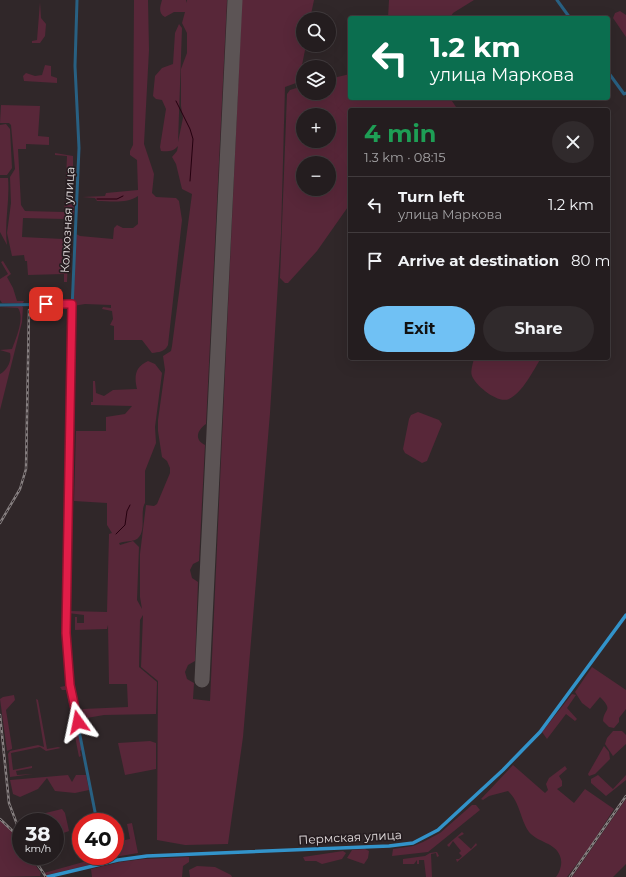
<!DOCTYPE html>
<meta charset="utf-8">
<style>
:root{--surface:#241d1f;--page:#302a2c;--text:#f1f3f6;--muted:#a3a2a4;--line:#413b3d;--accent:#70c1f4}
body{margin:0;font-family:Montserrat,sans-serif;background:var(--page);color:var(--text);height:100vh;display:flex;flex-direction:column;font-size:15px;white-space:nowrap}
*{box-sizing:border-box;margin:0}
p{font-size:13px;color:var(--muted)}
.icon{flex:none;width:22px;height:22px;fill:none;stroke:currentColor;stroke-width:2;stroke-linecap:round;stroke-linejoin:round}
.map{position:relative;flex:1;overflow:hidden}
.sheet{position:absolute;left:348px;top:108px;width:262px;height:252px;display:flex;flex-direction:column;background:var(--surface);border-radius:4px;box-shadow:0 4px 16px #0002,0 0 0 1px var(--line)}
.sheet>*{flex:none}
.banner{position:absolute;left:348px;top:16px;width:262px;height:84px;border-radius:4px;box-shadow:0 4px 16px #0002,0 0 0 1px var(--line);background:#0b6e4f;color:#fff;overflow:hidden}
.tools{position:absolute;left:296px;top:12px;display:grid;gap:8px}
.tools a{display:grid;place-items:center;width:40px;height:40px;border-radius:50%;background:var(--surface);box-shadow:0 4px 16px #0002,0 0 0 1px var(--line);font-size:20px}
.speed{position:absolute;left:12px;top:813px;display:flex;gap:8px;font-size:20px;font-weight:700;text-align:center}
.speed>*{display:grid;place-content:center;width:52px;height:52px;border-radius:50%;background:var(--surface);box-shadow:0 4px 16px #0002,0 0 0 1px var(--line);line-height:1}
.speed small{font-size:10px;font-weight:400}
.speed .limit{border:6px solid #d22;background:#fff;color:#111}
.pin{position:absolute;display:grid;place-items:center;width:34px;height:34px;color:#fff;margin:-17px;border-radius:8px;box-shadow:0 2px 6px #0006}
.me{position:absolute;width:44px;margin:-22px;rotate:348deg;stroke-linejoin:round;filter:drop-shadow(0 0 3px #0008)}
.turn{display:flex;align-items:center;gap:14px;height:84px;padding:0 16px;font-size:18px}
.turn .icon{width:52px;height:52px;stroke-width:2.5}
.turn b{display:block;font-size:28px;line-height:34px}
.round{display:grid;place-items:center;flex:none;width:42px;height:42px;border-radius:21px;background:var(--page)}
.headline{display:flex;align-items:center;justify-content:space-between;height:68px;padding:0 16px}
h1{font-size:24px;font-weight:700;line-height:30px;color:#1e9e55}
.button{display:flex;gap:8px;margin-top:auto;padding:8px 16px}
.button a{flex:1;height:46px;border-radius:24px;background:var(--accent);color:#111;font-size:16px;font-weight:700;line-height:46px;text-align:center}
.button a+a{background:var(--page);color:var(--text)}
ul{padding:0;list-style:none}
li{display:flex;align-items:center;gap:12px;height:56px;padding:0 16px;border-top:1px solid var(--line)}
li div{flex:1}
li b{display:block;font-size:15px}
li em{font-style:normal}
.map>svg:first-child{display:block}
.green{fill:#582739;fill-rule:evenodd}
.lines{fill:none;stroke-linecap:round;stroke-linejoin:round}
.stream{stroke:#25000f;stroke-width:1}
.runway{stroke:#5c5455;stroke-width:15}
.tertiary{stroke:#286082;stroke-width:3}
.primary{stroke:#3293ca;stroke-width:3.5}
.rail-casing{stroke:#878081;stroke-width:2.5}
.rail{stroke:#261d20;stroke-width:1;stroke-dasharray:3;stroke-linecap:butt}
.route-casing{stroke:#92132f;stroke-width:10}
.route{stroke:#e11d48;stroke-width:7}
.labels{text-anchor:middle;dominant-baseline:central;stroke-width:3.5;stroke-linejoin:round;paint-order:stroke}
.street-label{font-size:12px;fill:#e2dcdd;stroke:#261d20}
</style>
<div class="map">
<svg width="626" height="877" viewBox="0 0 626 877">
<rect width="100%" height="100%" fill="#302729"/>
<path class="green" d="M134 0H148L149 50 144 144 154 174 152 193 156 197 176 198 179 201 182 220 168 345C165 352 159 352 152 353L142 340H114V326L110 325 113 319 112 311 102 309 103 307 111 308V305L85 304 73 306 76 234 80 236 113 239 114 228 117 225 123 228H133L138 224V196C127 204 110 201 97 201L95 198 82 197 105 196 106 193 138 190 137 160 130 155V151L133 145Z
M162 0H186V3L187 0H227L206 424C197 430 194 440 205 445L199 561 193 564 190 570 192 578 198 582 195 661 188 665 185 672 187 679 194 683 193 699 210 701 242 0H314L310 19H303V45H306L300 75 296 83 285 87 281 234 270 413 243 737 228 844 185 845 157 840 158 681 141 667 143 615 140 620 139 667 157 682 156 714 104 715 81 719 80 712 83 709 128 707 127 684H109L108 625 107 629 75 630V617H77V623H84V615L68 613 69 607 70 611 107 612 109 534 112 533 107 525V503L74 501 76 431H106V417L125 414 132 406 91 405V402H93V381H95L96 393 104 396 113 390 137 389C134 376 135 367 148 361L155 364 162 373 155 427 156 443 145 471V503C139 513 148 534 135 540 130 542 124 541 119 543L120 545 133 541 139 547 137 600 142 609 140 597V554L146 505 154 506 157 504 170 473V468L167 461 162 457 158 431V420L165 370 163 356 171 351 172 346 192 194 182 189 176 164 172 157 177 151 178 146C174 151 168 152 161 151L160 147 166 109 162 100 156 99 153 96 155 76 162 68 173 64 175 33 179 24 182 28 178 142 183 118 181 106V69L187 53V33L182 23 185 12H174L165 17C158 13 160 7 162 0Z
M389 0H474L453 13 450 18H388Z
M40 2 41 18 46 24 45 36 40 43H32V41L37 40Z
M620 11 626 15V37L613 18 615 13Z
M45 65 51 66V76L57 78V83L24 81 23 76 26 73 35 76 42 75Z
M350 74V98H450L458 110H350V204L317 251 288 283H285L280 278 287 94 290 90 303 86V93H329V79ZM303 115H329V141H303ZM303 163H329V189H303Z
M1 105 40 106 38 136 49 137V145L26 144V149H18L21 205 25 211 64 212 65 201H74V215L65 217 64 219 23 218 22 237 63 239 64 237V259L68 260 67 282H64V274L28 275 27 261H25L24 255 12 256 7 233 11 203 10 177 15 169 11 125 9 123H0Z
M6 124 10 129 12 168 7 175H0V125Z
M55 153 73 156V179H66L67 156 55 155Z
M0 178H8C10 201 4 223 7 245L0 232Z
M3 261 11 274 7 277 13 288 17 301H24L23 303H2L0 300V279L8 274 1 262Z
M22 306 23 307 22 322 0 410V374C7 370 12 361 10 353L0 350 12 349C16 338 25 318 18 308L0 307Z
M474 358H541C533 371 523 392 509 399 498 404 476 386 472 376 470 371 473 364 474 358Z
M418 412 439 420 442 424 427 461 422 463 405 453 403 449 409 419 411 415Z
M592 667 626 690V709L619 718V722L614 728 609 727 603 721C604 708 614 711 600 697L590 709 582 703 575 692Z
M65 686 69 691 82 749 80 751 81 756 79 757 66 690H62L60 687Z
M572 694 576 695 567 708 577 719 575 721 566 714 547 739 542 732Z
M14 695 15 700 6 710 12 747V749L7 751 0 699 3 697Z
M36 699 38 700 47 749 58 747 61 748 46 751 40 747 11 753 13 770 32 766V768L16 771 17 775 33 774 10 777 8 754 10 751 38 745 44 747Z
M613 731H622L626 735V744L613 756 605 744 607 738Z
M150 741 156 743V769L125 775 118 743Z
M604 746 609 752 610 759 595 774 589 776 588 774Z
M513 765 545 793 548 790 546 784 549 778 565 766 567 769 559 776 562 781V786L557 789 574 803 585 789 614 809 589 848 567 877H556C560 872 563 863 560 856 556 843 537 842 529 832 520 819 520 802 508 791L489 796 483 800 481 799Z
M68 775 72 782 76 775H86L89 790 75 793 55 791 47 778 38 789 20 797 13 794 10 780Z
M598 775 613 789 626 775V780L606 796 591 783V779Z
M626 799V864L613 877H572Z
M472 805H476L480 810 428 852 392 856 393 849 413 846 423 842 440 833Z
M62 809 65 813 69 831 55 836V822H21V827V819Z
M0 820C14 831 21 838 21 856H29L41 873 40 876 0 877Z
M132 823 138 853 109 858 106 856H115V842L130 839 127 824Z
M462 832 464 834 458 837 471 849 476 843 477 845 457 862 456 859H459L462 856 459 853 461 851 453 841 449 847 447 845Z
M365 849 369 851 368 858 364 864 347 858 352 850Z
M343 851 346 853 342 859 322 864 316 861H305L303 857Z
M437 852 439 856 437 857 436 853 431 854 432 877H426L424 860H419V864H417V860L414 864H403V859L425 856 430 853Z
M95 856H99L100 860 98 863 47 875 44 873 94 859Z
M189 857V862L183 866 182 877H92L91 869 120 862 144 859Z
M197 866 215 867 231 875 232 877H190L189 870Z"/>
<g class="lines">
<path class="stream" d="M176 101 190 129 193 139 190 181
M97 199H117L123 196
M116 534 125 525 127 511 130 505"/>
<path class="runway" d="M202 680 235 0"/>
<path class="tertiary" d="M77 0 75 66 79 148 71 332 66 643 70 685 97 822
M557 0 570 18
M608 72 624 94 626 93
M0 305 72 304
M104 856 105 863"/>
<path class="primary" d="M47 877 118 860 147 856 389 846 413 843 438 830 503 770 540 732 626 615"/>
<defs>
<path id="rail" d="M0 523 20 489 26 469 29 310
M0 715 9 803 21 835
M0 819 19 837
M32 856 46 877
M570 877 626 796"/>
</defs>
<use href="#rail" class="rail-casing"/>
<use href="#rail" class="rail"/>
</g>
<g class="lines">
<defs>
<path id="route" d="M46 304H72L66 633 70 685 78 722"/>
</defs>
<use href="#route" class="route-casing"/>
<use href="#route" class="route"/>
</g>
<g class="labels">
<g class="street-label">
<text transform="translate(67 220) rotate(-87)">Колхозная улица</text>
<text transform="translate(350 837) rotate(-3)">Пермская улица</text>
</g>
</g>
</svg>
<div class="tools">
<a><svg class="icon" aria-label="search" viewBox="0 0 24 24"><circle cx="10" cy="10" r="6"/><path d="M15 15l6 6"/></svg></a>
<a><svg class="icon" aria-label="layers" viewBox="0 0 24 24"><path d="M12 4l9 5-9 5-9-5zM3 14l9 5 9-5"/></svg></a>
<a>+</a>
<a>−</a>
</div>
<div class="speed"><div>38<small>km/h</small></div><div class="limit">40</div></div>
<div class="pin" style="left:46px;top:304px;background:#d93025"><svg class="icon" aria-label="arrive" viewBox="0 0 24 24"><path d="M6 21V4h12l-3 4 3 4H6"/></svg></div>
<svg class="me" style="left:78px;top:722px" viewBox="-20 -20 40 40"><path d="M0-17L14 15 0 8-14 15z" fill="#e11d48" stroke="#fff" stroke-width="4"/></svg>
<div class="banner">
<div class="turn"><svg class="icon" aria-label="left" viewBox="0 0 24 24"><path d="M17 20v-9H6M10 6l-5 5 5 5"/></svg><div><b>1.2 km</b>улица Маркова</div></div>
</div>
<section class="sheet">
<div class="headline"><div><h1>4 min</h1><p>1.3 km · 08:15</p></div><a class="round"><svg class="icon" aria-label="close" viewBox="0 0 24 24"><path d="M6 6l12 12M18 6L6 18"/></svg></a></div>
<ul>
<li><svg class="icon" aria-label="left" viewBox="0 0 24 24"><path d="M17 20v-9H6M10 6l-5 5 5 5"/></svg><div><b>Turn left</b><p>улица Маркова</p></div><em>1.2 km</em></li>
<li><svg class="icon" aria-label="arrive" viewBox="0 0 24 24"><path d="M6 21V4h12l-3 4 3 4H6"/></svg><div><b>Arrive at destination</b></div><em>80 m</em></li>
</ul>
<div class="button"><a>Exit</a><a>Share</a></div>
</section>
</div>
